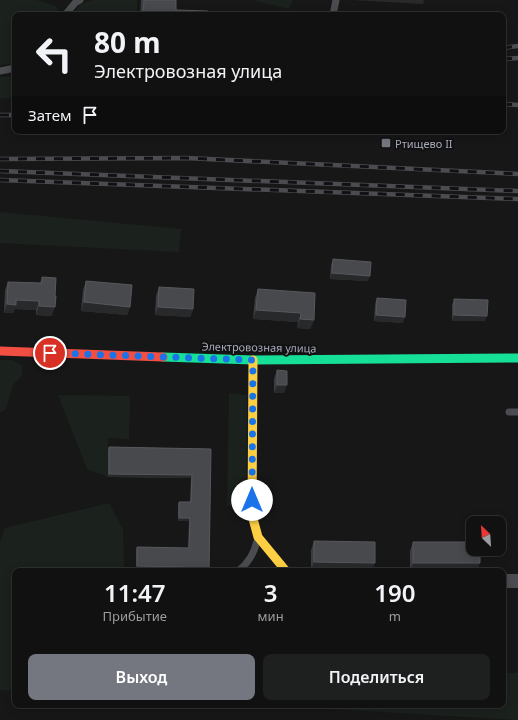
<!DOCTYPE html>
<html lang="ru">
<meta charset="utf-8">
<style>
:root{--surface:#111;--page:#1e1f1f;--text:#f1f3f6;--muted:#9c9d9f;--line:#303131;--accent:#757780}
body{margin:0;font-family:"Noto Sans",sans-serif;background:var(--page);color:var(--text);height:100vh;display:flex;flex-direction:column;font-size:15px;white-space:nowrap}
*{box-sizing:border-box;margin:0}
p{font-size:13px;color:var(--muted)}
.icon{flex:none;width:22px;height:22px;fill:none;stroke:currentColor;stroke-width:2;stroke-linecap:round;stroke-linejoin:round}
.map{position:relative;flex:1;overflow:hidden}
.side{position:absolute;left:12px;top:568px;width:494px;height:140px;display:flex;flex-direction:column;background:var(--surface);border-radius:8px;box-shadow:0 2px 10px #0003,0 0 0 1px var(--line)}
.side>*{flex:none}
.hud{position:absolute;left:12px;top:12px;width:494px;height:122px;border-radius:8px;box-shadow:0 2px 10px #0003,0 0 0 1px var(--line);background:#111;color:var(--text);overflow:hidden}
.needle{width:26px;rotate:335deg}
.tools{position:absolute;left:466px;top:516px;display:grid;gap:8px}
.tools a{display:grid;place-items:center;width:40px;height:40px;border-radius:8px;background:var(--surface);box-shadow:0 2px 10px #0003,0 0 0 1px var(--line);font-size:20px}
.pin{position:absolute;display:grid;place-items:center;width:34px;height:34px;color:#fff;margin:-17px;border:2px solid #fff;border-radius:50%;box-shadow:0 1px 4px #0007}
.me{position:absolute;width:44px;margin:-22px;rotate:0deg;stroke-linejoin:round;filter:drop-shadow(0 0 3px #0008)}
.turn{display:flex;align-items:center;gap:14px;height:84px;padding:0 16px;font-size:18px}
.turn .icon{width:52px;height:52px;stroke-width:2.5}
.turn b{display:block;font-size:28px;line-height:34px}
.then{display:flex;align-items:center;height:38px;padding:0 16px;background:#0003;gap:8px;font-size:15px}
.eta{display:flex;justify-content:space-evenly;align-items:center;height:68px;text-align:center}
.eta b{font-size:24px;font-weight:600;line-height:28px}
.primary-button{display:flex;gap:8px;margin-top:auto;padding:8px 16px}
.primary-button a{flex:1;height:46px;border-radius:8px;background:var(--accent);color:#fff;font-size:16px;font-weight:600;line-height:46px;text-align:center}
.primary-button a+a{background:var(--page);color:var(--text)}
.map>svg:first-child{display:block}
.green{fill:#1b221d}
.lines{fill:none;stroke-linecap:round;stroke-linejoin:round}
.lane{stroke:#4b4c50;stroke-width:7}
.street{stroke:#4b4c50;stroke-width:14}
.fast{stroke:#16e098;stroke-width:9}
.slow{stroke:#ffcf43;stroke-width:9}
.jam{stroke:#f24e42;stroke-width:9}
.rail-casing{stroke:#4b4c50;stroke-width:4.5}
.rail{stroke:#111113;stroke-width:3;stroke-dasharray:9;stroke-linecap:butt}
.wall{fill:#3c3d40}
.shaded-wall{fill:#28292a}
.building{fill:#48494d;stroke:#56585e}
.route{stroke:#1a73e8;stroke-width:7;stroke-dasharray:0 12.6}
.poi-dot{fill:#757780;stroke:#111113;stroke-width:1.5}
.labels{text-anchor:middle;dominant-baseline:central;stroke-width:4;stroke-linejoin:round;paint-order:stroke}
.poi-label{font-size:11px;fill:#a7abb9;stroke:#111113;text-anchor:start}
.street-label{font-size:11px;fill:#a7abb9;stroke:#111113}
</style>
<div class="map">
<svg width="518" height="720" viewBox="0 0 518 720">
<rect width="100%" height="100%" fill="#171717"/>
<path class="green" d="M0 0H37L56 6 58 10 56 15H15V63L0 65Z
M92 0H137V15H72L81 4Z
M252 0H293L289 9Z
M15 76V97L0 99V77Z
M0 212 181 229 179 252 0 243Z
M0 360H12L22 365V376L13 385 6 409 0 413Z
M229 393 247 395 246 507 227 506Z
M58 395 130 396 129 439 108 438V477L87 469Z
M109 503 123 529 124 571H15V691L0 690V542L5 528Z
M503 673H518V720L261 705H503Z"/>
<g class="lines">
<path class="lane" d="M65 15 75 3 80 0
M333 15 336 0
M0 71 15 68
M509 412H518
M238 571C249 563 254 554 257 541"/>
<path class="street" d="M503 581H518"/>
<path class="fast" d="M163 357 253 360 518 358"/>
<path class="slow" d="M253 360 252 515 258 537 286 571"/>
<path class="jam" d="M0 351 163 357"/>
<defs>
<path id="rail" d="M503 48 518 46
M503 59 518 58
M503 104 518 105
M0 115H15
M0 159 186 158 518 174
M0 171 518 191
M0 180 518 199"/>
</defs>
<use href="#rail" class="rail-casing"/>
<use href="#rail" class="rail"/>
</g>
<path class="wall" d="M141 0H176V10L207 15H140Z
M333 259 368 281 330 279 331 265Z
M42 277 52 316 36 315V310L15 309 13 313H4L5 290 8 282 40 283Z
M86 281 130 307 127 315 81 311 83 290Z
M159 287 193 309 190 317 155 315 156 296Z
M258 289 314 320 310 329 297 328 298 322 253 319 255 298Z
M377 298 403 323 374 321 375 304Z
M454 299 485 321H452V305Z
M277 370 284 393H274V379Z
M109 447 211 449 209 571H183V570L136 569V550L137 547 188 548 189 521H178V505L179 502H190L191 478 108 477V450Z
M314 541 372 571 311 570V550Z
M413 542 477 571H410V551Z"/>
<path class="shaded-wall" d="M352 0H424L423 4Z
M332 273 370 276 368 281 330 279Z
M16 300 39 301 36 310 15 309 13 313H4L7 304Z
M84 302 130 307 127 315 81 311Z
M39 306 55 307 52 316 36 315Z
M158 307 193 309 190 317 155 315Z
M256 310 301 313 298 322 253 319Z
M376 315 405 317 403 323 374 321Z
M454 315 487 316 485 321H452Z
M300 319 314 320 310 329 297 328Z
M277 385H287L284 393H274Z
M109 474 192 475 191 478 108 477Z
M179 518H190L189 521H178Z
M314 562 375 563 372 571 311 570Z
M413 563H480L477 571H411Z
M137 566 184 567 183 570 136 569Z"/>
<path class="building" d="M144 0H176V10L208 11 207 15H143Z
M333 259 371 262 370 276 332 273Z
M42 277 56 278 55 296H56L55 307 39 306V301L16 300V305L7 304 8 282 42 283Z
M86 281 132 285 130 307 84 302Z
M159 287 194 289 193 309 158 307Z
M258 289 315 293 314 320 300 319 301 313 256 310Z
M377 298 406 300 405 317 376 315Z
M454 299 488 300 487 316 454 315Z
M277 370 287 371V385H277Z
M109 447 211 449 209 571H184V567L137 566V547L189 548 190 518H179V502H191L192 475 109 474Z
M314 541 375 542V563L314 562Z
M413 542H473V549H480V563H413Z"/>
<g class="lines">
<path class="route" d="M50 353 253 360 252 500"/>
</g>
<rect class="poi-dot" x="381" y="138" width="10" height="10" rx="2"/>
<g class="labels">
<g class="poi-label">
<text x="395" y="143">Ртищево II</text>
</g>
<g class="street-label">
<text transform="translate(259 347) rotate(1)">Электровозная улица</text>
</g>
</g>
</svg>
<div class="tools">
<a><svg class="needle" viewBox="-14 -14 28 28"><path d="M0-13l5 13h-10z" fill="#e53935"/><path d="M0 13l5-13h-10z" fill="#9c9d9f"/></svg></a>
</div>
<div class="pin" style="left:50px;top:353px;background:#d93025"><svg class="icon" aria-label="arrive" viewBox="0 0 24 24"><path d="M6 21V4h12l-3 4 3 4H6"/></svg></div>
<svg class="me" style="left:252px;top:500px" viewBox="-20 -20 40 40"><circle r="19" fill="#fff"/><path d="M0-13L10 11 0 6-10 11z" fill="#1a73e8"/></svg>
<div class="hud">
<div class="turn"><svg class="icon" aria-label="left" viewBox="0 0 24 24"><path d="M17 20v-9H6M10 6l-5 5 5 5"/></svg><div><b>80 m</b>Электровозная улица</div></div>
<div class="then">Затем<svg class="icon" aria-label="arrive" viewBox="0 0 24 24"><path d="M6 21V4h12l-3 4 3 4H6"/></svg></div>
</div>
<section class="side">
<div class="eta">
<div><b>11:47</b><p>Прибытие</p></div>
<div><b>3</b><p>мин</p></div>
<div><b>190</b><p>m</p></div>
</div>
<div class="primary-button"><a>Выход</a><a>Поделиться</a></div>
</section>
</div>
